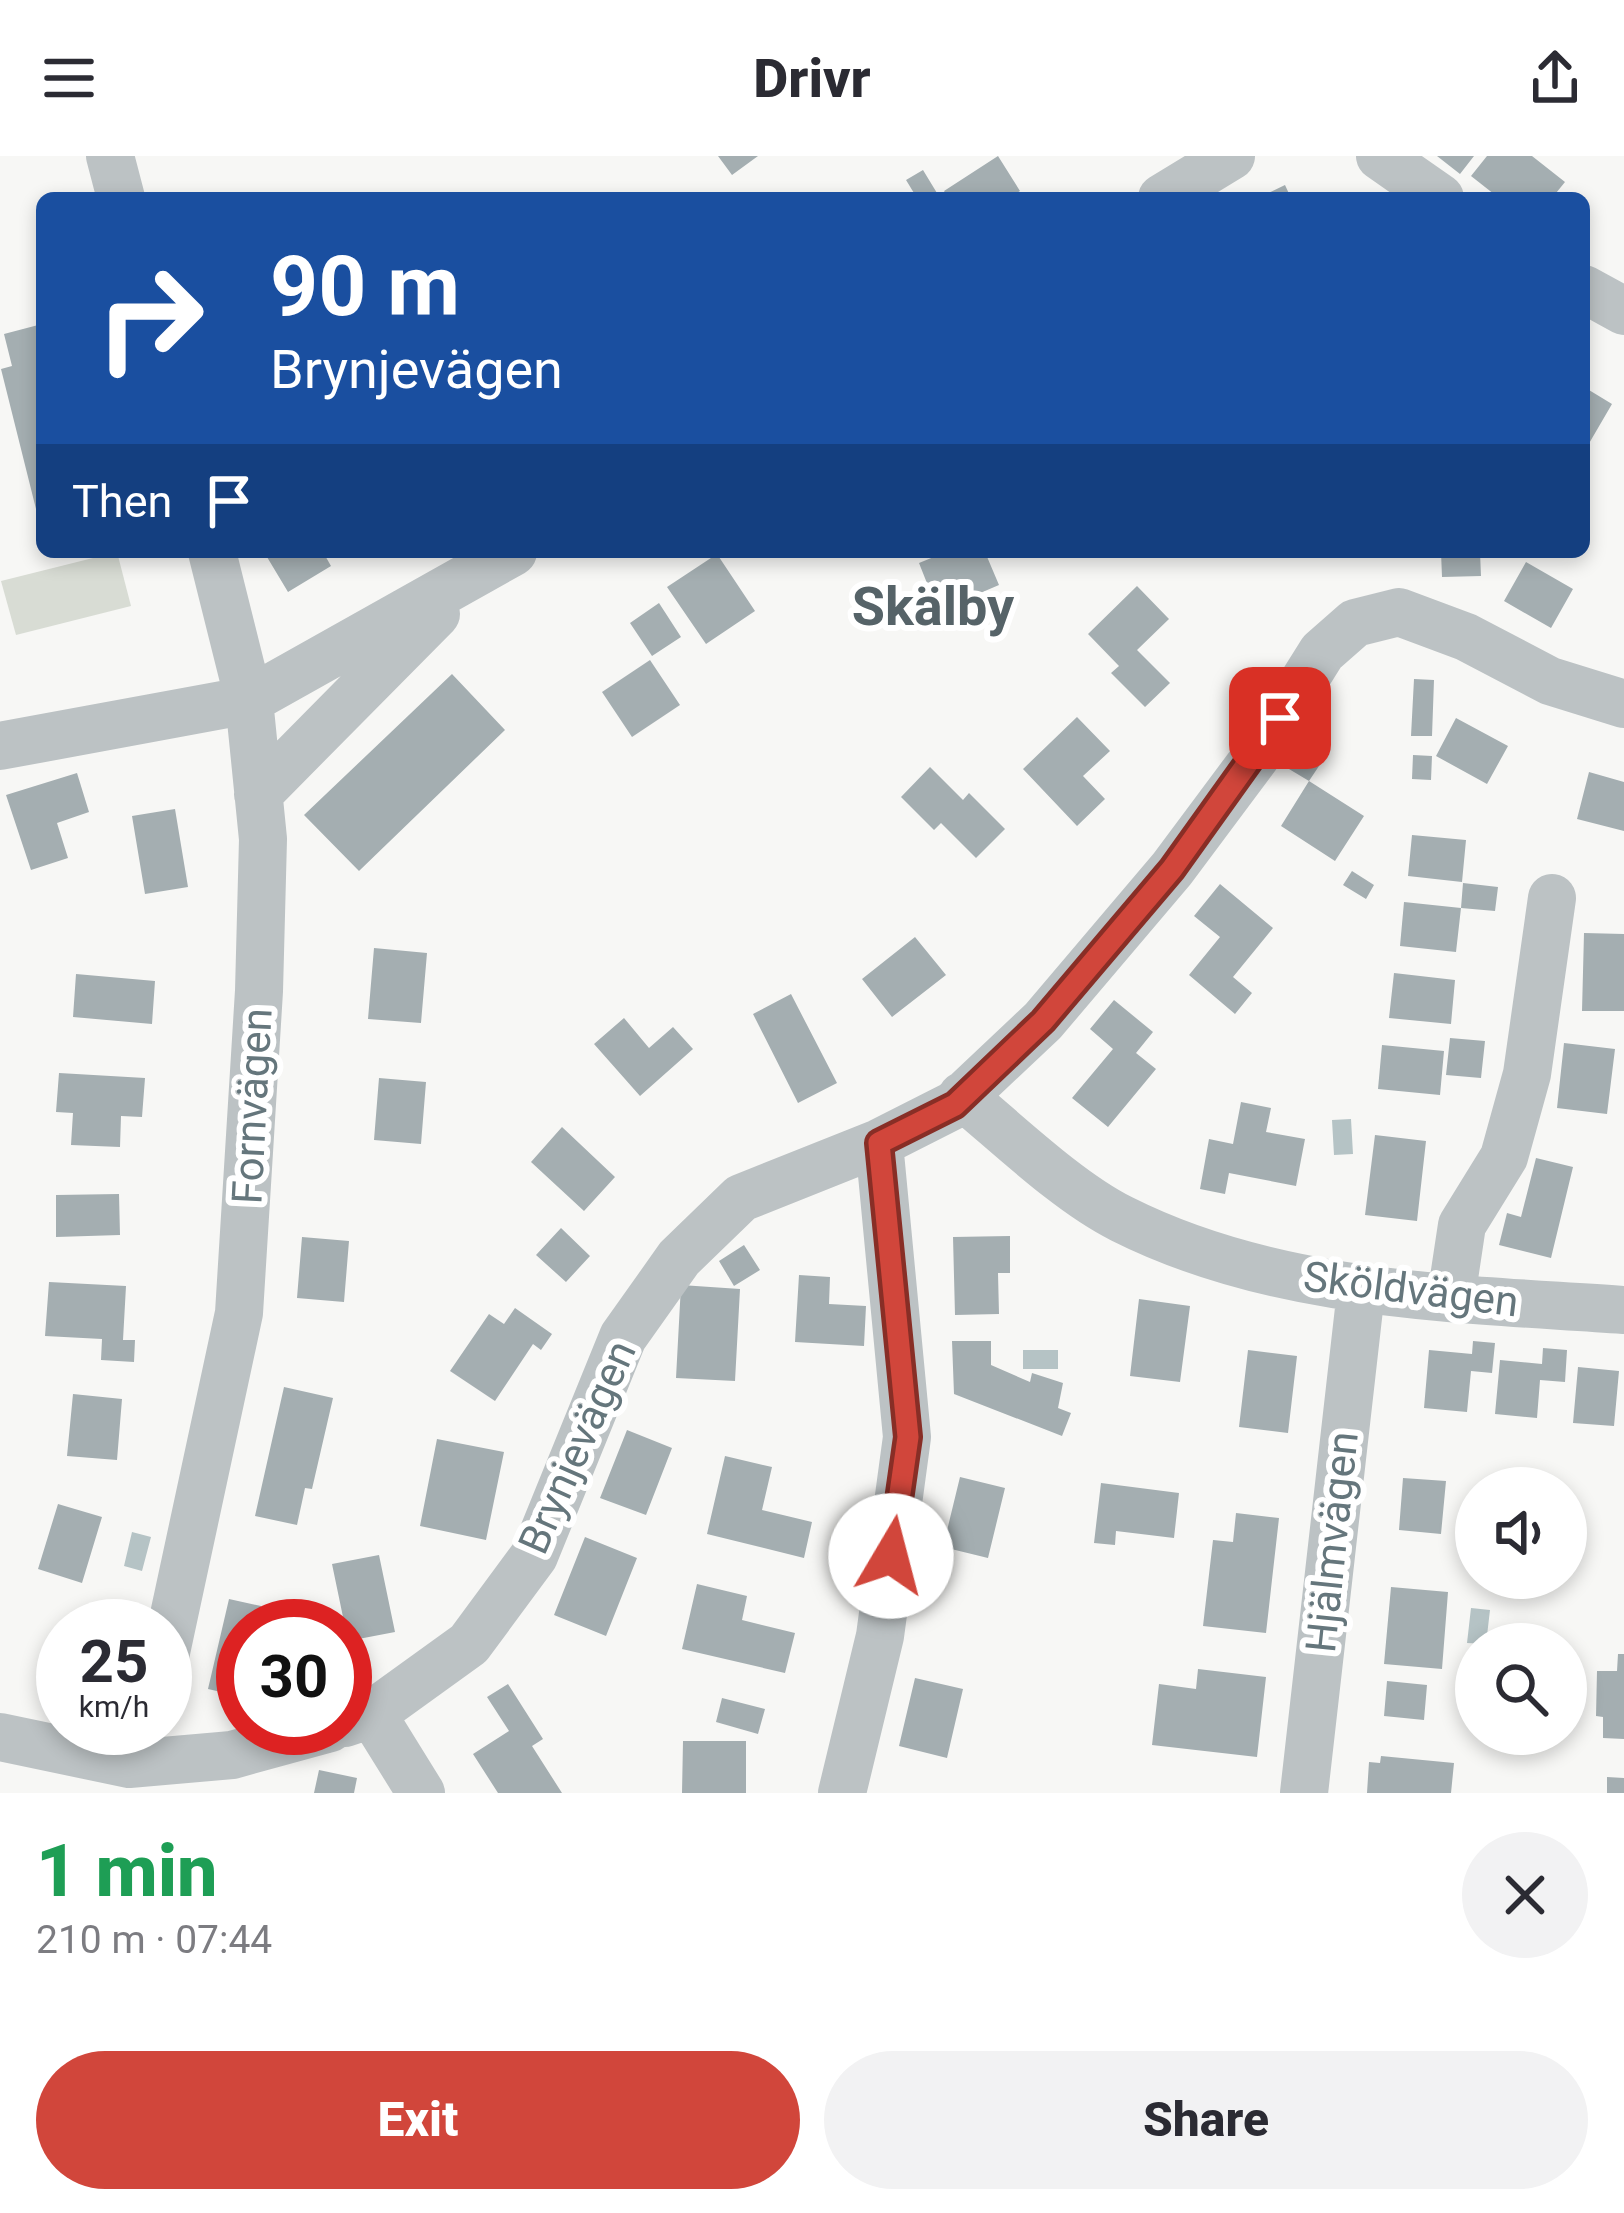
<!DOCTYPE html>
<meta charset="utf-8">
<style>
:root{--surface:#fff;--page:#f2f2f3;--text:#2b2b33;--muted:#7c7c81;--accent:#d1463b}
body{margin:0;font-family:Roboto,sans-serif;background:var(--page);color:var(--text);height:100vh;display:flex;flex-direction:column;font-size:45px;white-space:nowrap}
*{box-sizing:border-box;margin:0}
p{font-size:39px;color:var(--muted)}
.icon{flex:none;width:66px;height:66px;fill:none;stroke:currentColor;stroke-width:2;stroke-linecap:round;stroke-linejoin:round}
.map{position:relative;height:1637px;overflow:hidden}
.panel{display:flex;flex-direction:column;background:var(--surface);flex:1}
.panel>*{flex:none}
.top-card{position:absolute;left:36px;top:36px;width:1554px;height:366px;border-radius:18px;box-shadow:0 6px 18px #0003;background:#1a4fa0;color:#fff;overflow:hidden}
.tools{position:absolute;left:1455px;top:1311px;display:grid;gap:24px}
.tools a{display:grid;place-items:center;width:132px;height:132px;border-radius:50%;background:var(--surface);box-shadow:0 6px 18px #0003;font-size:60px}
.speed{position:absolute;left:36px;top:1443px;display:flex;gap:24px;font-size:60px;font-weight:700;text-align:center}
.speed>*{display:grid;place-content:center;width:156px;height:156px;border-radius:50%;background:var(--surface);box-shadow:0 6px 18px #0003;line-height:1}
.speed small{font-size:30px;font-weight:400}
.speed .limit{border:18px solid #d22;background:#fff;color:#111}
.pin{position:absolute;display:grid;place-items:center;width:102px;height:102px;color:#fff;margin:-51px;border-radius:24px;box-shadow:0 6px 18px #0006}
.me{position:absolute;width:132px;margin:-66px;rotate:8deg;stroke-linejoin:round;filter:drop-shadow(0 0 9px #0008)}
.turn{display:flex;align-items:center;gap:42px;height:252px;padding:0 36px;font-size:54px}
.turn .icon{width:156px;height:156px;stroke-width:2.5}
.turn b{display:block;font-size:84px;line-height:102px}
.then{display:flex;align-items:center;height:114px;padding:0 36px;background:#0003;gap:24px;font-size:45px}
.round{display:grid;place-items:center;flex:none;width:126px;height:126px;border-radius:63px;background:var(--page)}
.overview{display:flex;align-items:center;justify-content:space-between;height:204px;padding:0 36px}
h1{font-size:72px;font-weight:800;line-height:90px;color:#1e9e55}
.action{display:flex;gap:24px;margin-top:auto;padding:24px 36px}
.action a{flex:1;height:138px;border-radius:72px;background:var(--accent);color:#fff;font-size:48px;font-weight:800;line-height:138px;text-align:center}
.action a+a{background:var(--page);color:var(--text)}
header{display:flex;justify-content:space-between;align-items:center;height:156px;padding:0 36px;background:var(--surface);font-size:54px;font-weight:800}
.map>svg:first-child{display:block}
.green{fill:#d8dcd4}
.water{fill:#b5c3c5}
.building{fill:#a4aeb1}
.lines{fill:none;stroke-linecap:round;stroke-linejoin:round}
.minor{stroke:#bcc2c4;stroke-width:48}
.route-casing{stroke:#882e26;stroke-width:30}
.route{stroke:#d1463b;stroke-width:21}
.labels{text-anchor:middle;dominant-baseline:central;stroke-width:12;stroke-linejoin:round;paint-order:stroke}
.street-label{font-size:42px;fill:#65767c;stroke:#fff}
.district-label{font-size:54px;font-weight:bold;fill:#566368;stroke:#fff}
</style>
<header><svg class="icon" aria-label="menu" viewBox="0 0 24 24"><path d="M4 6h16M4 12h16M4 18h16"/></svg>Drivr<svg class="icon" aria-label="share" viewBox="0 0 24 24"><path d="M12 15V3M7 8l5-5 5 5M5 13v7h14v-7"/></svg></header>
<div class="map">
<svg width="1624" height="1637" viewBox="0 0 1624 1637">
<rect width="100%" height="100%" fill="#f7f7f5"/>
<path class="green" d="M117 396 131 450 16 479 1 425Z"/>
<path class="water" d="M1351 963 1353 998 1334 999 1332 964Z
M1023 1194H1058V1213H1023Z
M132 1376 151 1381 142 1415 124 1410Z
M1471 1452 1490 1454 1486 1488 1467 1487Z"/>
<path class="building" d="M718 0H758L732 19Z
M998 0 1020 35 1009 42H948L944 35Z
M1437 0H1474L1460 18Z
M1487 0H1532L1565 26 1552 42H1499L1471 20Z
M923 14 940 42H917L906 24Z
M1285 29 1291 42H1258Z
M42 168V360L38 361 1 213 12 210 4 178Z
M1584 231 1612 248 1584 296Z
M264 396H323L331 410 288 436Z
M946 396H985L999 429 938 455 919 407Z
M1441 396H1480L1481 420 1442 421Z
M717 398 755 455 706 488 667 431Z
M1526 406 1573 433 1551 472 1504 445Z
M1137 430 1169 463 1137 494 1170 527 1145 551 1111 517 1119 510 1088 478Z
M659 447 681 481 652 500 630 467Z
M650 504 680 549 632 581 602 536Z
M452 518 505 574 359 715 304 659Z
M1414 523 1434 524 1432 580H1411Z
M1077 561 1110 595 1083 620 1105 643 1077 670 1023 613Z
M1456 562 1508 590 1487 628 1436 600Z
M1307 585 1327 598 1309 625 1289 613Z
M1413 599 1432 600 1431 624 1412 623Z
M930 611 963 644 969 637 1005 673 976 702 941 667 934 674 901 641Z
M1589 616 1624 626V675L1577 663Z
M77 617 89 656 57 667 68 702 31 714 6 639Z
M1309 625 1364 660 1335 705 1281 670Z
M175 653 188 731 145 738 132 660Z
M1412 679 1466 684 1462 726 1408 720Z
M1352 715 1374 729 1366 743 1343 729Z
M1463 727 1498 731 1495 755 1461 752Z
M1220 728 1273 772 1233 821 1252 837 1235 858 1189 819 1220 781 1194 760Z
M1404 746 1461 752 1456 796 1400 790Z
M1584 777 1624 778V855H1582Z
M915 781 946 819 892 861 862 823Z
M374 792 427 797 421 867 368 863Z
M1394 817 1455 824 1451 868 1389 862Z
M76 818 155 825 152 868 73 861Z
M791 838 837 927 798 947 753 858Z
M1114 844 1153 876 1136 897 1156 913 1108 971 1072 942 1113 893 1090 873Z
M624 862 649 892 673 871 693 893 640 940 594 888Z
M1450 882 1485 885 1481 922 1446 919Z
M1564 887 1615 893 1607 958 1557 952Z
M1382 889 1444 895 1440 939 1378 933Z
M59 917 145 922 142 961 121 960 120 991 71 989 73 957 56 956Z
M379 922 426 926 421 988 374 984Z
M1241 946 1271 952 1266 976 1305 983 1296 1030 1229 1017 1225 1038 1200 1033 1209 983 1233 988Z
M562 971 615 1021 584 1055 531 1006Z
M1375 979 1426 985 1417 1065 1365 1059Z
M1536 1002 1573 1011 1551 1102 1499 1089 1507 1057 1521 1061Z
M119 1038 120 1079 56 1081V1039Z
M561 1072 590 1100 566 1126 536 1099Z
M1010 1080V1117H998L999 1158 955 1159 953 1081Z
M302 1081 349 1085 344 1146 297 1142Z
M744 1089 760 1114 734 1130 719 1105Z
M799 1119 830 1121 829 1148 866 1150 864 1190 795 1186Z
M49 1126 126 1130 123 1184H135L134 1206 101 1204 102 1183 45 1180Z
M681 1129 740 1133 735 1225 676 1222Z
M1139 1143 1190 1150 1180 1226 1130 1220Z
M515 1152 552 1178 541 1194 533 1188 495 1245 450 1215 489 1158 504 1168Z
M952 1185H991V1209L1030 1226 1032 1217 1063 1227 1058 1252 1071 1257 1062 1280 954 1238Z
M1473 1185 1495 1187 1492 1217 1471 1215 1467 1256 1424 1252 1429 1194 1472 1198Z
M1543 1192 1567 1194 1565 1226 1540 1224 1537 1262 1495 1258 1500 1204 1542 1208Z
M1248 1194 1297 1200 1288 1277 1239 1271Z
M1578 1211 1619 1215 1614 1270 1573 1267Z
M284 1231 333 1242 312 1333 305 1332 297 1369 255 1360Z
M73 1238 122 1243 117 1304 67 1300Z
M627 1274 672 1292 646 1359 600 1342Z
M437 1283 504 1296 486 1384 420 1370Z
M725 1300 772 1311 762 1354 812 1366 804 1402 707 1378Z
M960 1321 1005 1332 988 1402 943 1391Z
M1403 1322 1446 1325 1441 1378 1399 1374Z
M1101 1327 1179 1337 1174 1382 1116 1375 1115 1389 1094 1387Z
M58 1348 102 1361 82 1427 38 1413Z
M1236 1357 1279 1362 1266 1477 1203 1470 1213 1384 1233 1386Z
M585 1381 637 1402 606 1480 554 1459Z
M379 1399 395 1476 348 1485 332 1408Z
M697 1428 747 1440 742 1464 795 1477 785 1517 682 1493Z
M1391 1431 1448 1436 1442 1513 1384 1508Z
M229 1443 261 1450 257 1470H243V1541L208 1533Z
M62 1465 74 1468 63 1470V1545L42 1539Z
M1618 1498H1624V1583L1603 1582V1561L1596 1560 1597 1515H1617Z
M1198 1513 1266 1521 1257 1601 1152 1589 1159 1528 1196 1533Z
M915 1522 963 1533 947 1602 899 1590Z
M1387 1525 1427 1529 1424 1564 1384 1560Z
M508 1528 543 1583 532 1590 562 1637H498L473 1598 509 1575 487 1541Z
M722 1542 765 1553 758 1578 716 1566Z
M683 1585H746V1637H682Z
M1381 1600 1454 1607 1451 1637H1367L1369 1606 1380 1607Z
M319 1614 357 1622 354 1637H314Z
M1607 1621 1624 1622V1637H1607Z"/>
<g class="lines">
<path class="minor" d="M110 0 121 42
M1380 0 1440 42
M1162 42 1231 0
M1584 133 1624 155
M0 590 249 544 513 396
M258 638 436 458
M962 940C1009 979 1068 1036 1122 1063 1277 1141 1455 1142 1624 1154
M1451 1142 1462 1069 1504 1001 1527 918 1552 742
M165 1501 239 1157 259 835 263 683 249 544 212 396
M372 1558 421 1637
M345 1567 372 1558 469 1488 534 1400 623 1181 679 1102 741 1042 879 987 954 949 1043 865 1172 713 1260 595 1322 496 1355 467 1399 456 1466 481 1550 525 1624 548
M0 1581 129 1608 232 1599 330 1572
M842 1637 880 1480 907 1281 879 987
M1304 1637 1361 1135"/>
</g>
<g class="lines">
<defs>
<path id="route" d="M891 1400 908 1281 879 987 955 949 1043 865 1172 713 1280 562"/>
</defs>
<use href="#route" class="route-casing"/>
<use href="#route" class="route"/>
</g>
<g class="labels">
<g class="street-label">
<text transform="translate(252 950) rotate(-87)">Fornvägen</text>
<text transform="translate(1411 1133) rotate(7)">Sköldvägen</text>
<text transform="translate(577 1291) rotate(-66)">Brynjevägen</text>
<text transform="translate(1332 1386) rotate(-84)">Hjälmvägen</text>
</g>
<g class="district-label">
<text x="933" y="450">Skälby</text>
</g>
</g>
</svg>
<div class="tools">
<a><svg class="icon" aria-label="sound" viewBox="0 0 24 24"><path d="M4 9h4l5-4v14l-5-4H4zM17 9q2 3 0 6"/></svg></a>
<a><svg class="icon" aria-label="search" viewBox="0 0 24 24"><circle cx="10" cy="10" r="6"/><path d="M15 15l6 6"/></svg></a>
</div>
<div class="speed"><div>25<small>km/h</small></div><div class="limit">30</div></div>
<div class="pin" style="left:1280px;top:562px;background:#d93025"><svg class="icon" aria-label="arrive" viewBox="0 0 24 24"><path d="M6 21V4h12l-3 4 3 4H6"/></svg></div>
<svg class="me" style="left:891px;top:1400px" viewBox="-20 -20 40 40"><circle r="19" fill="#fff"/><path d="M0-13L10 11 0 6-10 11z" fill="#d1463b"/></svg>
<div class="top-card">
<div class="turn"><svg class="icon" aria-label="right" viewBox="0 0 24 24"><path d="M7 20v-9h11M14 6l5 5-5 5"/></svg><div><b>90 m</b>Brynjevägen</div></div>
<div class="then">Then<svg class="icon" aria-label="arrive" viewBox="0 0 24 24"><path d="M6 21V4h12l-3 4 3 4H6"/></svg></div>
</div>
</div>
<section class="panel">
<div class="overview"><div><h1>1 min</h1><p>210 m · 07:44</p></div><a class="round"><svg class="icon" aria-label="close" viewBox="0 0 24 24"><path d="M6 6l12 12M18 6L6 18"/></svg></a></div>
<div class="action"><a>Exit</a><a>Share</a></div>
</section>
